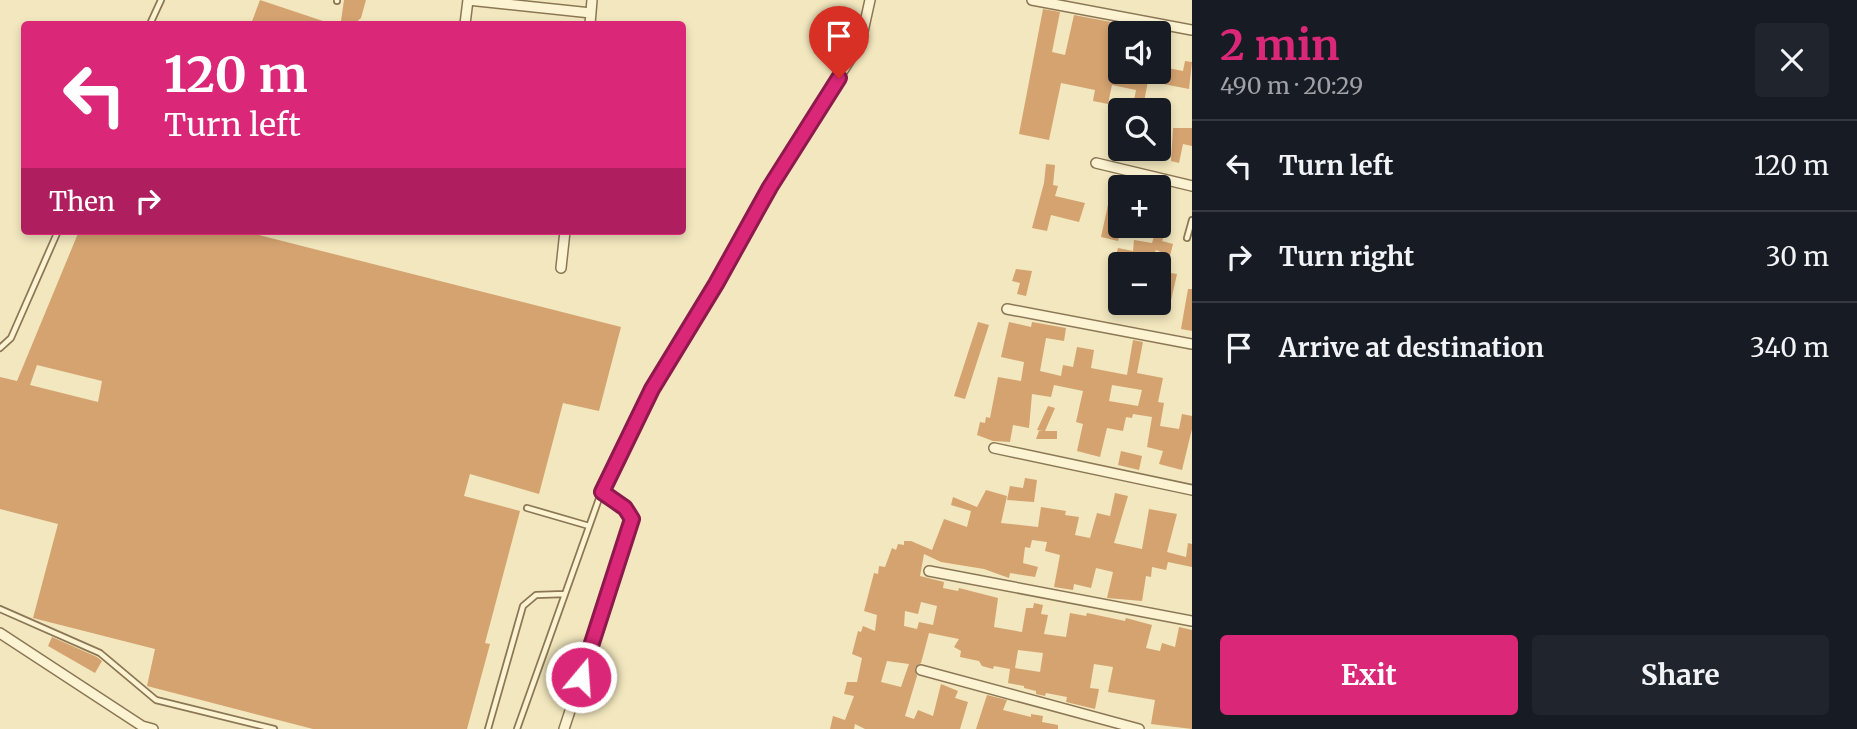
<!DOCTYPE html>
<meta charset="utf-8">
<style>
:root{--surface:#171b24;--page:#20242c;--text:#f1f3f6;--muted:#9ea1a6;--line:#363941;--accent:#db2777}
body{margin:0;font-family:Merriweather,serif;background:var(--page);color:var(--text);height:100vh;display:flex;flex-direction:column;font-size:26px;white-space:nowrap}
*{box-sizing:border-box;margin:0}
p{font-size:23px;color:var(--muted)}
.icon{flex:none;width:38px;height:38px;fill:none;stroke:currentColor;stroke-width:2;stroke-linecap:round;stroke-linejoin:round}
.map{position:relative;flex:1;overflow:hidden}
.panel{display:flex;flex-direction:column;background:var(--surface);width:665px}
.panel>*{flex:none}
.guide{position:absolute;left:21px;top:21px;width:665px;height:214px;border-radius:7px;box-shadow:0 4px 10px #0003;background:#db2777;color:#fff;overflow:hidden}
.buttons{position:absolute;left:1108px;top:21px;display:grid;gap:14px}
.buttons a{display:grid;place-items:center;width:63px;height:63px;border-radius:7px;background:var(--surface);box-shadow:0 4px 10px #0003;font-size:35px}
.pin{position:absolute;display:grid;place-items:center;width:60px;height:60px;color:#fff;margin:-72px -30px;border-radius:50% 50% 50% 0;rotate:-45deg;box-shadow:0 0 7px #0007}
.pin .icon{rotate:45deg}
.me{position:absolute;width:77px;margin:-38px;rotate:18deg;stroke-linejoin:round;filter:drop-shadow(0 0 5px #0008)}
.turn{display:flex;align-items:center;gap:24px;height:147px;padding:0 28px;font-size:32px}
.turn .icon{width:91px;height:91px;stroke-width:2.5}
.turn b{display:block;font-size:49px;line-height:60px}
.then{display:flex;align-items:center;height:66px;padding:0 28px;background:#0003;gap:14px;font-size:26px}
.round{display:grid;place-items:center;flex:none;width:74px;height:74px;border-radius:7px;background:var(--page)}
.summary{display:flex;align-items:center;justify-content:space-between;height:119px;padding:0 28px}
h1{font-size:42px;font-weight:700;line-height:52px;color:var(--accent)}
.primary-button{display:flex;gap:14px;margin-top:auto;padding:14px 28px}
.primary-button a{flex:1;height:80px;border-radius:7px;background:var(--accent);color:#fff;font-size:28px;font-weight:700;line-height:80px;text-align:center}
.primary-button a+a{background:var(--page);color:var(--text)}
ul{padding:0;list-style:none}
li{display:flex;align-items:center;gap:21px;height:91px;padding:0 28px;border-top:2px solid var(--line)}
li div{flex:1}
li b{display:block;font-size:26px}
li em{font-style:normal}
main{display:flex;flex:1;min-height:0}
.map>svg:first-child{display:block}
.building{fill:#d4a370;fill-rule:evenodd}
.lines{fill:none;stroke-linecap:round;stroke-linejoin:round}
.lane-casing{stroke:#8c7755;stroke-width:8}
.street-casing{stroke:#8c7755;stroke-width:12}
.lane{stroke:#fcf3d2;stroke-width:4.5}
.street{stroke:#fcf3d2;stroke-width:9}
.route-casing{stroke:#8e194d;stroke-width:18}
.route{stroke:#db2777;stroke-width:12}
</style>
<main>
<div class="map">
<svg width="1192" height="729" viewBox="0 0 1192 729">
<rect width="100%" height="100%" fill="#f2e7be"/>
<path class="building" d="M260 0 329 23 328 24H251Z
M344 0H366L361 18 354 24 341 21Z
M1043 9 1060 12 1052 52 1065 55 1074 15 1153 30V33H1120V72H1158V66L1183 71 1185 61 1192 62 1189 89 1148 81 1144 102 1151 103 1150 110H1132L1136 90 1112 85 1108 104 1093 101 1095 90 1061 83 1049 140 1019 134Z
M1173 128H1192V146L1183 144 1179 163 1171 161Z
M1046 164 1055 165 1053 185 1058 186 1055 196 1085 203 1079 222 1051 215 1047 231 1032 228 1044 183Z
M1109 200 1120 203 1122 226 1118 241 1101 237Z
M79 231H243L621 327 599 411 563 403 539 494 470 474 464 496 520 511 485 643 490 644 467 729H313L147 686 155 649 33 618 58 524 0 509V377L17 381ZM37 365 102 381 98 402 30 385Z
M1155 233 1164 236 1162 241 1173 244 1170 256 1156 250 1151 264 1116 255 1118 248 1133 251 1134 240 1152 243Z
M1016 269 1032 271 1026 296 1017 294 1020 283 1012 281Z
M1158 271 1177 274 1170 305 1158 303Z
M1188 289H1192V331L1181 329Z
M978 322 989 325 965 399 954 396Z
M1009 322 1031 327 1032 322 1066 328 1064 341 1046 338 1040 371 1061 376 1063 365 1073 367 1077 347 1094 350 1091 368 1127 375 1133 340 1143 342 1137 373 1163 378 1158 402 1164 403 1160 426 1179 429 1182 414 1192 416V429L1182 470 1159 464 1163 451 1147 447 1152 417 1133 414 1132 418 1126 417 1123 431 1107 428 1100 457 1077 451 1083 424 1076 422 1083 391 1054 385 1051 397 1032 394 1029 428 1013 425 1010 442 993 441 977 435 980 422 985 423 986 417 990 418 998 377 1021 381 1024 362 1001 357ZM1112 385 1142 390 1138 406 1109 401Z
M1048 406 1055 408 1045 431H1057V439H1036L1039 431H1043L1037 430Z
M1121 451 1142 456 1139 470 1118 465Z
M1025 478 1037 480 1034 502 1007 500 1010 486 1023 488Z
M986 490 1007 496 1001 523 1038 527 1041 507 1066 511 1065 515 1079 517 1075 535 1090 538 1097 513 1110 516 1115 493 1128 496 1114 543 1142 549 1149 509 1177 514 1167 552 1186 557 1188 543 1192 544V567L1168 562 1166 570 1152 567 1151 577 1146 576 1142 601 1107 598 1113 572 1096 568 1091 588 1074 584 1073 590 1054 587 1060 555 1045 551 1047 542 1032 540 1030 548 1025 547 1023 563 1038 567 1035 577 1010 573 1009 578 984 569 941 562 924 554 920 576 944 582 943 588 958 591 959 588 998 598 994 627 1022 632 1026 608H1033L1034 603 1043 605 1041 614 1048 615 1044 634 1066 637 1070 613 1086 616 1087 613 1125 621 1126 618 1152 625 1146 648 1160 651 1162 643 1175 647 1179 627 1192 630V729L1151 724 1155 700 1108 692 1113 667 1094 664 1090 688 1099 689 1095 709 1066 702 1067 697 1046 693 1045 696 1036 694V691L1024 688V686L1008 683 1010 669 994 666 993 669 982 666 979 661 960 657 961 651 954 647 959 639 929 633 921 663 915 668 917 676 905 716 914 719 918 710 933 716 941 684 958 691 955 698 968 702 960 729H865L855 724 854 729H830L833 716 845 720 854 696 844 694 847 682H857L862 658 852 654 858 631 861 632 863 626 875 631 877 615 864 611 874 573 878 574 879 566 885 567 892 548 896 550 898 544 904 545V541H911L932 550 944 519 967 527 971 511 951 505 953 497 977 507ZM921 602 937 606 933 625 919 622 917 629 904 626 905 611 918 614ZM1018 650 1043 653 1040 672 1015 668ZM887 661 909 664 901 687 881 682Z
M52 637 97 657 102 661 95 673 48 646Z
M987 695 1007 700 1003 710 1031 717V714L1043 716 1042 722 1058 725V729H976Z"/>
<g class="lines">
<defs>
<path id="lane" d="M337 1V0
M150 24 161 0
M1187 238 1192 220
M0 348 11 338 58 231
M527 508 589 526
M0 609 100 653 156 700 274 729
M488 729 523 606 536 595 565 594
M517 729 601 493"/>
<path id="street" d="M468 0 591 13
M1032 0 1192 30
M465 24 468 0
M590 24 592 0
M1096 163 1192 186
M561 268 565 231
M1007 309 1192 344
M994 448 1192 490
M929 571 1192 621
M0 633 142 726 153 729
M921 670 1139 729
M564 729 633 519 625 508 602 492 652 389 717 284 770 186 854 53 862 36 870 0"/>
</defs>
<use href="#lane" class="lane-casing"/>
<use href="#street" class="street-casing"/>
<use href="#lane" class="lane"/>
<use href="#street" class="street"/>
</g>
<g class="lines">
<defs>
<path id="route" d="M581 677 632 519 625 508 602 492 652 389 716 284 770 187 839 78"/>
</defs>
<use href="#route" class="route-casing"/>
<use href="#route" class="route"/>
</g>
</svg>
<div class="buttons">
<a><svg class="icon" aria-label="sound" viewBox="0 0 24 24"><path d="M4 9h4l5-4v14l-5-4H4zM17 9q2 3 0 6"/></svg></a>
<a><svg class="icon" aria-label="search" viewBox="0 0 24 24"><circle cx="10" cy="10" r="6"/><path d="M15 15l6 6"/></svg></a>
<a>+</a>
<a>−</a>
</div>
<div class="pin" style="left:839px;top:78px;background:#d93025"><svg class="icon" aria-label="arrive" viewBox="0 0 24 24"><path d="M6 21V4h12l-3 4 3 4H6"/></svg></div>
<svg class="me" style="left:581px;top:677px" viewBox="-20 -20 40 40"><circle r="17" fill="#db2777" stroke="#fff" stroke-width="3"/><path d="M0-11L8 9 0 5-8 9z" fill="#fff"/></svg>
<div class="guide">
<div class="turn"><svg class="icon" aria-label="left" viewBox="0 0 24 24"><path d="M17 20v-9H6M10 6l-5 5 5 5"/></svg><div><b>120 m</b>Turn left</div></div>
<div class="then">Then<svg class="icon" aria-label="right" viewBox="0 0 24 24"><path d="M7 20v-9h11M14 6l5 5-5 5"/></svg></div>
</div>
</div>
<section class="panel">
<div class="summary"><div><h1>2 min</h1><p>490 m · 20:29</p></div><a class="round"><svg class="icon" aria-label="close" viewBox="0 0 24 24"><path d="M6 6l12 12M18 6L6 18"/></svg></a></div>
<ul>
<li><svg class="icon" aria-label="left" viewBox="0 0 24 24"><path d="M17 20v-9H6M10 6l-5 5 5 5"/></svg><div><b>Turn left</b></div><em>120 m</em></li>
<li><svg class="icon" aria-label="right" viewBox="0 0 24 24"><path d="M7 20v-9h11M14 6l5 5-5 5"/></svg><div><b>Turn right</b></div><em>30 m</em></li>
<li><svg class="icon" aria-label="arrive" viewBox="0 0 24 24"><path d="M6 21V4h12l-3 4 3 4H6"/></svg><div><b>Arrive at destination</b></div><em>340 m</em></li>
</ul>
<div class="primary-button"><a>Exit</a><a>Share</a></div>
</section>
</main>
